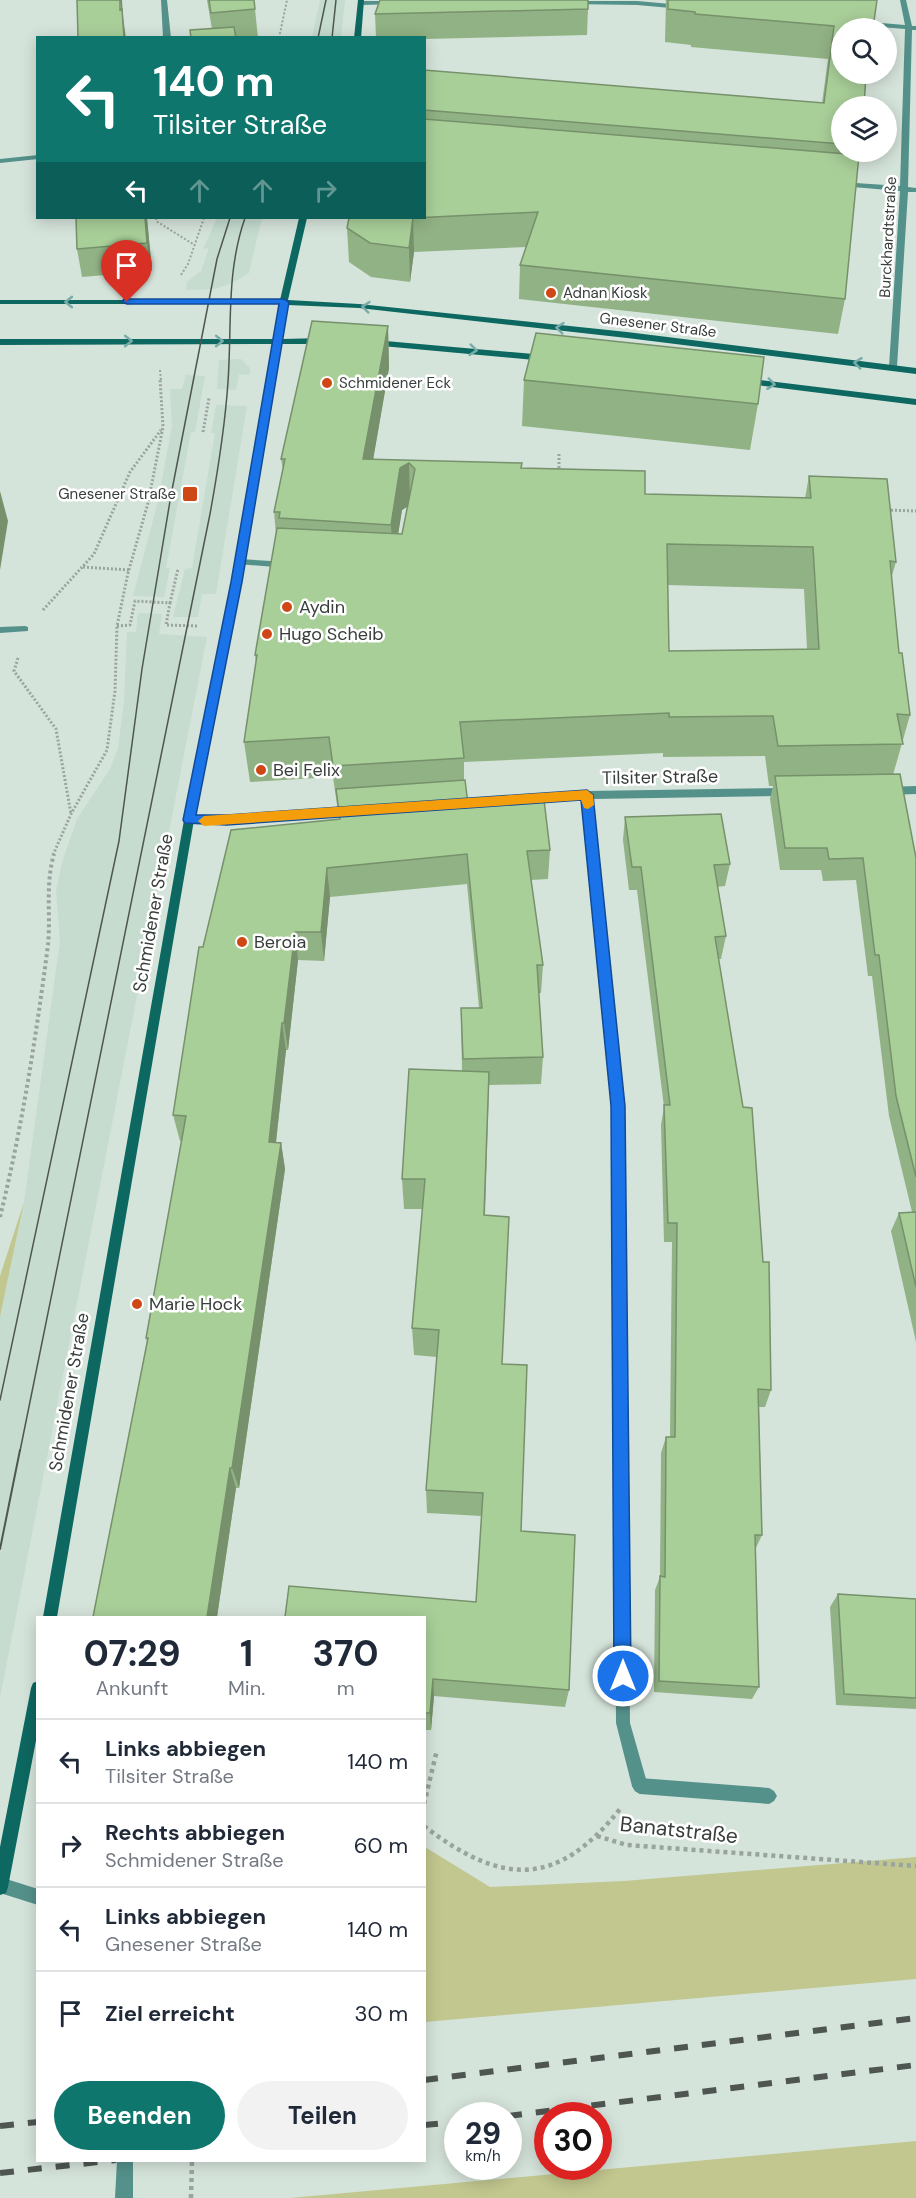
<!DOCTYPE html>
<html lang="de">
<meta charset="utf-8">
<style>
:root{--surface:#fff;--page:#f2f2f3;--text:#1f2937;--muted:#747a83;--line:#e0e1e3;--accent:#0f766e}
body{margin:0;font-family:"DM Sans",sans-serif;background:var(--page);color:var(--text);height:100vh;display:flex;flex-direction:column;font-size:22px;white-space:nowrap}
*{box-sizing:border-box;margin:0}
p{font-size:20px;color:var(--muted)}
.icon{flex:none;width:33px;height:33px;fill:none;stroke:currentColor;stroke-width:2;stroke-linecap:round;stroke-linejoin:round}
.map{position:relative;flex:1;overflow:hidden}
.drawer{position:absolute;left:36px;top:1616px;width:390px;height:546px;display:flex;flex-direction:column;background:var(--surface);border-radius:0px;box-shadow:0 3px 15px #0003}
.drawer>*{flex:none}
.banner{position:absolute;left:36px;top:36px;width:390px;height:183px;border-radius:0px;box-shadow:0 3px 15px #0003;background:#0f766e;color:#fff;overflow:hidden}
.buttons{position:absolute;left:831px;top:18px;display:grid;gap:12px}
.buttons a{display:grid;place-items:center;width:66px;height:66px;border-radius:50%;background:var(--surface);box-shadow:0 3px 15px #0003;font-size:30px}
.speed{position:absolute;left:444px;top:2102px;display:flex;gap:12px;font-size:30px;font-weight:700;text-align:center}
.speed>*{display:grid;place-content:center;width:78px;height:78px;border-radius:50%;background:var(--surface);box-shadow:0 3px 15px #0003;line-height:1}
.speed small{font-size:15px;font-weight:400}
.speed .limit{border:9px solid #d22;background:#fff;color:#111}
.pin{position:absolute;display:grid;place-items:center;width:51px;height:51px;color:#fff;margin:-62px -26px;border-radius:50% 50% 50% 0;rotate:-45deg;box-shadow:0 0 6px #0007}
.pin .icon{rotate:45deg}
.me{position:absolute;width:66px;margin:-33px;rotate:0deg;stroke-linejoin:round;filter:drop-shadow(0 0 4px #0008)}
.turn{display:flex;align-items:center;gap:21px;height:126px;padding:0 18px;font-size:27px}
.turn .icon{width:78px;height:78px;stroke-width:2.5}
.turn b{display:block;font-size:42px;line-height:51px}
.lanes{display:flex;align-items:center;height:57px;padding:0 18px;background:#0003;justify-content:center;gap:30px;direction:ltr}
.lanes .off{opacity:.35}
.eta{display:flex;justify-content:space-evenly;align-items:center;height:102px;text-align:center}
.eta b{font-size:36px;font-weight:700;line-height:42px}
.primary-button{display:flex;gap:12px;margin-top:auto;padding:12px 18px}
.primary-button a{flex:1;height:69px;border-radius:36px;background:var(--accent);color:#fff;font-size:24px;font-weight:700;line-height:69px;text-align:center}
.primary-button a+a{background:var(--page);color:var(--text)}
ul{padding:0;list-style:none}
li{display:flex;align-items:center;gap:18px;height:84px;padding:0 18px;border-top:2px solid var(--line)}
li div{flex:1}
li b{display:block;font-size:22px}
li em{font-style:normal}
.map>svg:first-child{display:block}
.built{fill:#c5dccf}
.green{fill:#c2c78f}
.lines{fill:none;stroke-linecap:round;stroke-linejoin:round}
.path-far3{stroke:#98a49d;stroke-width:2;stroke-dasharray:2 2;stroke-linecap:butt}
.path-far2{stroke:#98a49d;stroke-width:3;stroke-dasharray:2 2;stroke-linecap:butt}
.path-far1{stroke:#98a49d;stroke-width:4;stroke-dasharray:3 3;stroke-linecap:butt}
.path{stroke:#98a49d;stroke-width:4.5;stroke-dasharray:4 4;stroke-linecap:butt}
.service{fill:#54918a;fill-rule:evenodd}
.minor{fill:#54918a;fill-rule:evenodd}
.secondary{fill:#0c6860;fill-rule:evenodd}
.tram-far1{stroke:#4f5652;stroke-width:1.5}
.tram{stroke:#4f5652;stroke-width:2}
.rail{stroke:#4f5652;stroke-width:6;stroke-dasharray:14 14;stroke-linecap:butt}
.wall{fill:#91b284;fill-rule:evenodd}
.shaded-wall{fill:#76916b}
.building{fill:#a9cf99;stroke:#76916b;stroke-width:1.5;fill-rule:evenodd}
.oneway{stroke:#79aca8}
.route{fill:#1a73e8;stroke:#114b97;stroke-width:1.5}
.slow{fill:#f59e0b}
.poi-dot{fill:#ce4714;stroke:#fff;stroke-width:2}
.labels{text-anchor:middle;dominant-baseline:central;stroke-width:5;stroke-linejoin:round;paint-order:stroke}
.far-street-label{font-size:15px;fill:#383e3b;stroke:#fff}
.far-poi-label{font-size:15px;fill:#383e3b;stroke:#fff;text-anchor:start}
.poi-label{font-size:18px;fill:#383e3b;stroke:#fff;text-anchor:start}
.street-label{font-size:18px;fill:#383e3b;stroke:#fff}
.near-street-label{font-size:21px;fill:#383e3b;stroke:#fff}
</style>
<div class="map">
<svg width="916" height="2198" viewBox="0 0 916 2198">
<rect width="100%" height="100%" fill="#d5e4db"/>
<path class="built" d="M320 0H345L341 37H312Z
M217 218H262L249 273 232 283 215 289 186 290 187 282 201 271 209 248 203 249Z
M241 359 250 368V375L239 374 236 390 217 389 219 360Z
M186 375 205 376 195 432H191L166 568H170L164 597 133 596 158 501 172 426 170 389H182Z
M216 405 247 406 216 594H202L198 617H173L185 569 192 568 215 433H211Z
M138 613 162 614 159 634 207 637 0 1698V1317L24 1202 60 941 56 890 63 859 77 819 110 769 118 748 124 701 127 632H136Z"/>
<path class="green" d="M24 1202 0 1317V1276Z
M425 1847 490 1887 624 1881 916 1857V1979L425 2022Z
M916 2141V2198H290Z"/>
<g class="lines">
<path class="path-far3" d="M279 38 287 0
M156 218V221L193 244
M181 275 188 264 204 218
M160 370 161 380"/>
<path class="path-far2" d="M203 432 209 398
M559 454V473
M887 510 916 511
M83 567 129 570
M170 603 178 569
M43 610 94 554 130 472 161 430
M117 626 130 625 135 601 170 603 166 625 199 626
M18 658 14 671 56 729 71 814
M53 855 71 814 107 750 115 691 117 626 128 573 148 503 163 427 160 378"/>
<path class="path-far1" d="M0 1217C22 1128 36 1037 48 945 51 914 45 885 54 854"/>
<path class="path" d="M424 1804 437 1750
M424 1826C502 1886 557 1888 620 1809
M597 1836 627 1845 916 1866
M191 2198 192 2160"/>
<path class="service" d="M240 559 287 562 292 565 287 568 237 564V560Z
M25 626 28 627V631L0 633V627Z
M640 1778 769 1788 774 1791 777 1796 774 1801 769 1804 640 1794 635 1791 632 1786 635 1781Z
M0 1877 38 1889V1905L0 1893Z
M117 2160H133V2198H115Z"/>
<path class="minor" d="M161 0H167L171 38H163Z
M900 0H906L912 26H916V30H912L908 187 916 188V192H908L897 367 893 370 889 367 900 191 841 186 837 184 841 182 900 186 905 29 857 25 853 23 857 21 905 25Z
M394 1 396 2V4L362 5 359 3 362 1Z
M573 1H637L682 5 685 7 682 9 637 5 571 4V2Z
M38 155V159L0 163V159Z
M916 786V794L887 795 882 791 887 787Z
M786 788 791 792 786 796 593 799 624 1106 630 1723 648 1786 645 1791 640 1794 635 1791 632 1786 616 1723 612 1106 582 799 453 808 448 804 453 800 587 791Z
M354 807 359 811 354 815 227 824H189L184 820 189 816H227Z"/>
<path class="secondary" d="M358 0H364L361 38H354Z
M299 218H307L288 300 359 304 627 332 916 368V374L627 338 359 308 288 305 282 339 324 338 328 341 324 344H281L238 602 194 820 57 1617H43L184 820 228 602 273 344 0 345V339H274L279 304H0V300H280Z
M374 340 545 355 549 358 545 361 371 345V341Z
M744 378 916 399V405L741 383 740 381Z
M38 1681V1730L8 1887 6 1893 0 1895V1847L31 1688 33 1683Z"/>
<path class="tram-far1" d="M318 38 326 0
M332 38 336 0
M0 1400 119 841 142 669 171 495 217 259 230 218
M20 1451 210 514C218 470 225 426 228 382 232 326 226 272 245 218"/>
<path class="tram" d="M0 1549 20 1450"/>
<path class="rail" d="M424 2080 916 2018
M508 2116 916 2065
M424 2125 458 2122
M0 2126 38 2122
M0 2173 116 2160"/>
</g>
<path class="wall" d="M207 0H254L255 9 258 38H191L212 29Z
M665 0H877L842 28V152H859L845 299 838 334 519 299 520 265 526 247 414 252 410 282 371 277 349 262 347 228 349 218H424V70L822 103 828 59 691 47V45L665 42 666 1Z
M588 9 587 35 424 39V38H376L375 14Z
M76 218H147L152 271 82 277 77 249Z
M388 326 389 368 373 459 522 468 645 494 805 498 809 476 896 562 891 579 899 653 910 715 893 775 916 858V1342L891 1231 899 1213 912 1212 889 1116 872 976H868L856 880 823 881 821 870H780L770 799 773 786H769L765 756 663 757V753L464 762V780L468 804 550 850 548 879 531 880 543 965 541 993H539L543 1057 541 1084 489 1085 485 1215 521 1531 569 1690 565 1707 434 1696 431 1730H424V1617L476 1602 482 1516 427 1513 426 1490 437 1357 414 1355 412 1328 423 1209H404L402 1179 462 1071 461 1008H479L467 884 330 897 324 961 298 960 288 1050H286L276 1143H281L285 1169 239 1488H236L217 1617H93L147 1342 146 1338 182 1141H180L173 1115 203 947 339 819 333 777 250 782 244 742 256 663 255 655 276 534 274 512 283 470 281 459ZM408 506 402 534H398L402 510ZM667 585 804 589 807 649 669 651Z
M524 380 758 404 750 450 522 426Z
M625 817 730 864 725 886 717 887 726 936 721 959H718L771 1390 765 1407H759L762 1535 755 1550 759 1687 752 1699 654 1692 655 1590 660 1577 661 1453 666 1437H670L672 1242H664L661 1125 664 1107 637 890H629L623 840Z
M838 1594 916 1599V1709L836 1705 830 1607Z"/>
<path class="shaded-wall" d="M120 0H122L123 17 126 38H124Z
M145 218H147L152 271 147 243Z
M413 218 414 252 410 282 409 248Z
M388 326 389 368 366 501 363 459Z
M409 463 410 505 402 510 393 567 391 525 400 468Z
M0 491 8 521 0 570Z
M327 868 330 897 324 961 321 932Z
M295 932 298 960 288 1050 284 1023Z
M282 1023 286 1050 273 1168 269 1142Z
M281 1143 285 1169 239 1488 232 1468Z
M230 1468 236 1488 217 1617H207Z
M433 1679 434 1696 431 1730 430 1713Z"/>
<path class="building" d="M77 0H120V10L122 9 124 38H78Z
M209 0H254L255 9 211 13Z
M380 0H588V9L375 14Z
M668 0H877L873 28H842V74H866L864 106H842V144L424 110V70L824 103 834 26 695 14V12L668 9Z
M234 27 236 38H191L190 30Z
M424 119 859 155 845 299 520 265 538 212 413 218 409 248 370 243 347 228 349 218H424Z
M76 218H145L147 243 77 249Z
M312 321 388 326 363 459 522 463 521 468 645 471V494L811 498 809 476 887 479 896 562 890 561 899 653H902L910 715 897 714 903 744 778 746 773 716 669 717V713L460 722 464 758 333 766 329 737 244 742 257 655H255L277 528 402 534 415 469 409 463 400 468 391 525 279 518 280 512H274L285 459H281ZM667 544 813 547 819 649 669 651Z
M536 333 764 357 758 404 524 380Z
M900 774 916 858V1177L896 1096 879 955H875L863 858 829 859 827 848H785L775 776Z
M465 780 468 804 544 800 550 850 527 851 543 965H537L543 1057 463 1059 461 1008H482L467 854 327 868 321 932H295L284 1023H282L269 1142 281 1143 232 1468H230L207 1617H93L148 1338H146L186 1116 173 1115 199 947H203L231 830 340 819 336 789Z
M721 814 730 864 714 865 726 936 715 937 743 1107 752 1108 763 1262H769L771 1390 758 1389 762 1535H755L759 1687 659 1681 660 1576 665 1577 666 1437H675L677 1223H668L664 1105H670L641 867H632L625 817Z
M409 1069 489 1072 484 1215 509 1217 502 1364 527 1365 521 1531 575 1535 569 1690 433 1679 430 1713H424V1617H285L289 1586 476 1602 483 1493 426 1490 439 1330 412 1328 425 1179H402Z
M916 1212V1287L899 1213Z
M838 1594 916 1599V1698L844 1694Z"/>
<defs><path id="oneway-chevron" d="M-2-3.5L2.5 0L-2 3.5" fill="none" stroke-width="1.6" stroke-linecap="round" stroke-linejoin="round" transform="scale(1.5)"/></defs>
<g class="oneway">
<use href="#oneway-chevron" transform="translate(69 302) rotate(180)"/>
<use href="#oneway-chevron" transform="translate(366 307) rotate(-174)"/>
<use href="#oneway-chevron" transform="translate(560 328) rotate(-174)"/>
<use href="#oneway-chevron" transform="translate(128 341)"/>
<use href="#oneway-chevron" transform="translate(219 341)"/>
<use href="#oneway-chevron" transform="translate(473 350) rotate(6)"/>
<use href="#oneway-chevron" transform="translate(858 363) rotate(-173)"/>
<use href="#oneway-chevron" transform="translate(771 384) rotate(7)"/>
</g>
<path class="route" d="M124 299H284L289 302 242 582 196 815H227L587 790 593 795 625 1106 631 1676 629 1682 623 1684 617 1682 614 1676 611 1106 581 800 227 825 185 823 183 820 231 582 279 304H127L122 302Z"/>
<path class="slow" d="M587 790 593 795 594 805 588 809 584 808 581 800 204 826 198 821 204 816Z"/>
<g class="poi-dot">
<circle cx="551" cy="293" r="6"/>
<circle cx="327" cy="383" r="6"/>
<rect x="182" y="486" width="16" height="16" rx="3"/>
<circle cx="287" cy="607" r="6"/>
<circle cx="267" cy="634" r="6"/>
<circle cx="261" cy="770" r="6"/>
<circle cx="242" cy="942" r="6"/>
<circle cx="137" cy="1304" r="6"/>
</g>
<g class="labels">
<g class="far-street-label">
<text transform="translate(888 237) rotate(-87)">Burckhardtstraße</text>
<text transform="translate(658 325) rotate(7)">Gnesener Straße</text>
</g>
<g class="far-poi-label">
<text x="563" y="293">Adnan Kiosk</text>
<text x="339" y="383">Schmidener Eck</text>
<text x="176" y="494" text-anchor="end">Gnesener Straße</text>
</g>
<g class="poi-label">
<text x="299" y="607">Aydin</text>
<text x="279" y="634">Hugo Scheib</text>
<text x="273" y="770">Bei Felix</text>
<text x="254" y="942">Beroia</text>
<text x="149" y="1304">Marie Hock</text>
</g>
<g class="street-label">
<text transform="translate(660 777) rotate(-1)">Tilsiter Straße</text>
<text transform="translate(153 913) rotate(-80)">Schmidener Straße</text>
<text transform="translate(69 1392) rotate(-80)">Schmidener Straße</text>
</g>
<g class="near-street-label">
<text transform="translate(679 1830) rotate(6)">Banatstraße</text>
</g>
</g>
</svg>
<div class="buttons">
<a><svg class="icon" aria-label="search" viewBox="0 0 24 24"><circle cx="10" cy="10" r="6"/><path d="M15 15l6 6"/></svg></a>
<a><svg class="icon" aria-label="layers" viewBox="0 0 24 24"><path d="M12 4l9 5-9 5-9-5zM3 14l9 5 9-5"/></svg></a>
</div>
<div class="speed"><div>29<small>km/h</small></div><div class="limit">30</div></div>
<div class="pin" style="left:127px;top:302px;background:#d93025"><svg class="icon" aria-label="arrive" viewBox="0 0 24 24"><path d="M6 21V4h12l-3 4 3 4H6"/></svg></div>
<svg class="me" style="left:623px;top:1676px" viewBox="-20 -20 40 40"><circle r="17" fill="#1a73e8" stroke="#fff" stroke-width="3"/><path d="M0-11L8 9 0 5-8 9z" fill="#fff"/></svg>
<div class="banner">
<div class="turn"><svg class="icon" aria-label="left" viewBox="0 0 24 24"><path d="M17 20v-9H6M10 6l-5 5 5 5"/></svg><div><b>140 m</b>Tilsiter Straße</div></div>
<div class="lanes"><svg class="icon" aria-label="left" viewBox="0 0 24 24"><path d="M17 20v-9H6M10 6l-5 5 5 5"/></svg><svg class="icon off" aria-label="ahead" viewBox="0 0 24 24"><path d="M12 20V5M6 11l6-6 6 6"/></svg><svg class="icon off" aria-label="ahead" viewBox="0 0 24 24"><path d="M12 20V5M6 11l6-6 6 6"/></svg><svg class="icon off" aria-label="right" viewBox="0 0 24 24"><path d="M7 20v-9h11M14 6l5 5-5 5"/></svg></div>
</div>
<section class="drawer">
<div class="eta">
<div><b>07:29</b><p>Ankunft</p></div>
<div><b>1</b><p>Min.</p></div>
<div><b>370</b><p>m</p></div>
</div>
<ul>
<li><svg class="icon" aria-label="left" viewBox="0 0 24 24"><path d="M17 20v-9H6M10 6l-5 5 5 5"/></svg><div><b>Links abbiegen</b><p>Tilsiter Straße</p></div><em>140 m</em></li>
<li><svg class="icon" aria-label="right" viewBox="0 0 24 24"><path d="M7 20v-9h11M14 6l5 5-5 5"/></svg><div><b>Rechts abbiegen</b><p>Schmidener Straße</p></div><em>60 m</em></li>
<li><svg class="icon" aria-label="left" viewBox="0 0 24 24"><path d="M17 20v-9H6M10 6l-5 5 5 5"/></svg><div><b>Links abbiegen</b><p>Gnesener Straße</p></div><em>140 m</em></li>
<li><svg class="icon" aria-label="arrive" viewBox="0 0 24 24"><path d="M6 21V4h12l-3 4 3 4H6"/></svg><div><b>Ziel erreicht</b></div><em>30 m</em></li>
</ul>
<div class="primary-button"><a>Beenden</a><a>Teilen</a></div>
</section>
</div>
